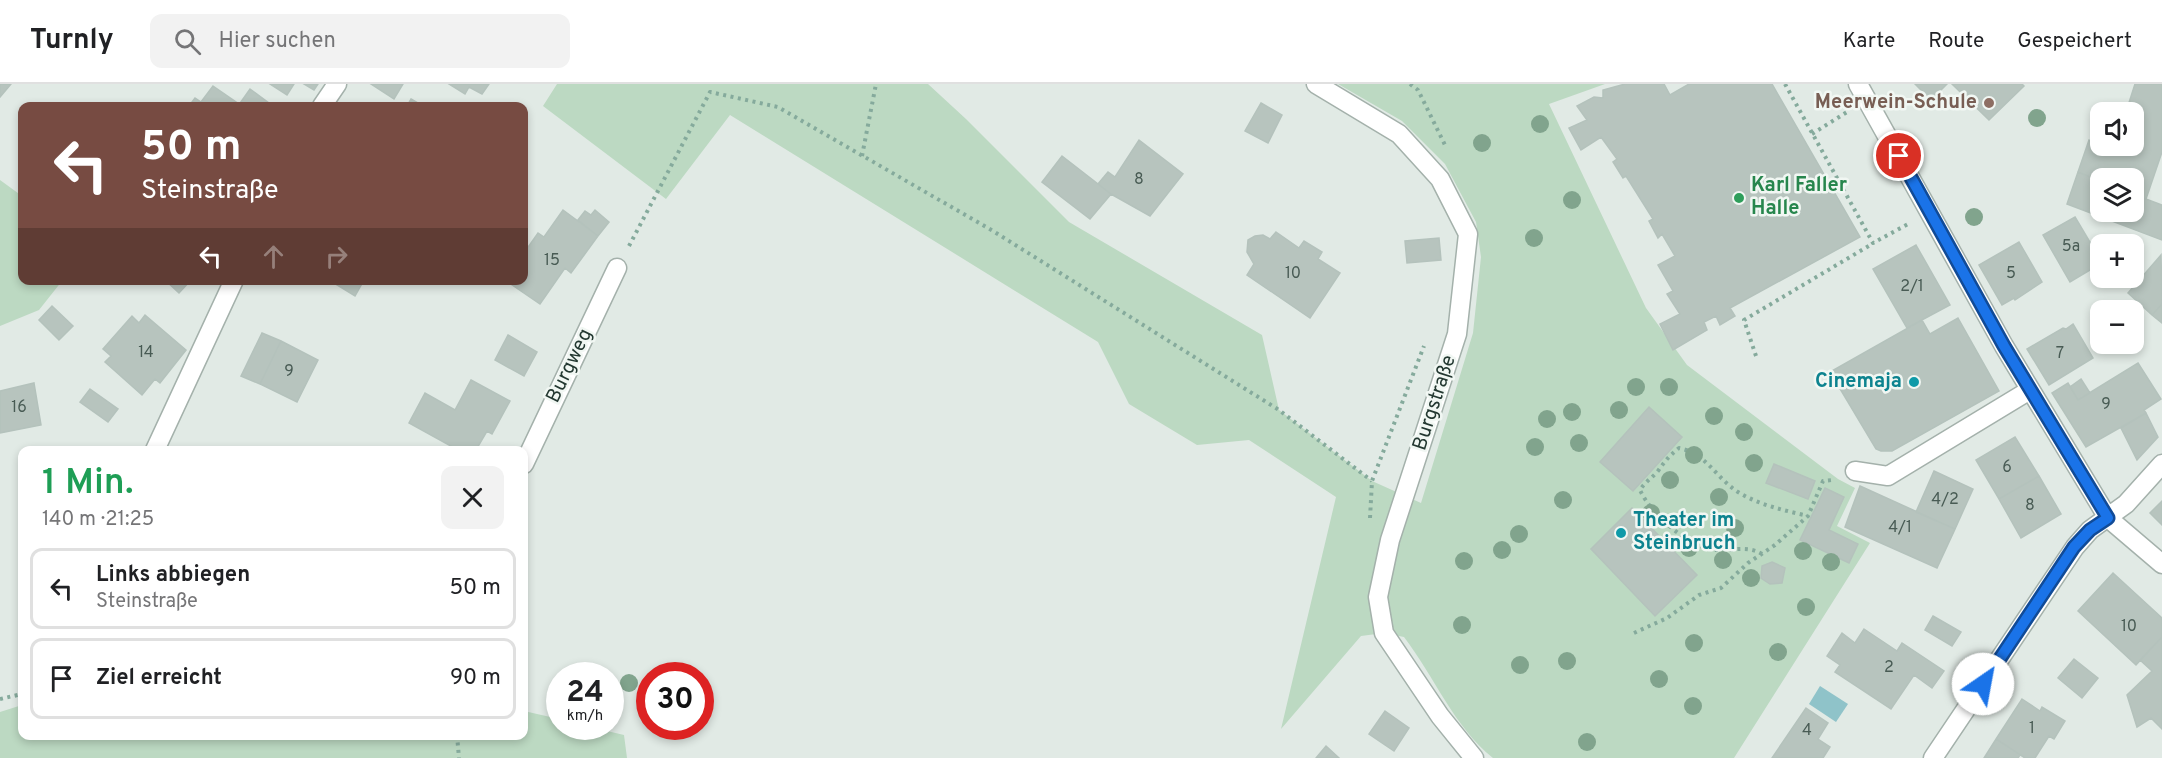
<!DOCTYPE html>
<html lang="de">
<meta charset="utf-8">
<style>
:root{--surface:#fff;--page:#f2f2f2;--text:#202124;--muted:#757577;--line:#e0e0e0}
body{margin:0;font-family:Overpass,sans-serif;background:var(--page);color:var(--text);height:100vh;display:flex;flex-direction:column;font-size:22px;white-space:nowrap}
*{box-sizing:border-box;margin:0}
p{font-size:20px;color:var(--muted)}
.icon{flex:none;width:33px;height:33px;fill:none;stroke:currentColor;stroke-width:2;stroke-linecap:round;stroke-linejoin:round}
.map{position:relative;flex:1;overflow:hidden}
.drawer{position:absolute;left:18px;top:362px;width:510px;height:294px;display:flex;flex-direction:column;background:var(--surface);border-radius:12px;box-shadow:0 3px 9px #0003}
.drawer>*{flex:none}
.banner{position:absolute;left:18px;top:18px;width:510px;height:183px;border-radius:12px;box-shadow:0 3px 9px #0003;background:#774b42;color:#fff;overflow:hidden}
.controls{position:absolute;left:2090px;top:18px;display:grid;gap:12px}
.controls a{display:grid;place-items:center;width:54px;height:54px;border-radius:12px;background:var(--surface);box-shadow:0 3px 9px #0003;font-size:30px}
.speed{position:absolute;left:546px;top:578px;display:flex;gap:12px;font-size:30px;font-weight:700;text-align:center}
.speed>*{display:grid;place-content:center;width:78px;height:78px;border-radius:50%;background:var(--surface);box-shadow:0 3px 9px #0003;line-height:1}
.speed small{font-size:15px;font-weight:400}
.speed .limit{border:9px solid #d22;background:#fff;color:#111}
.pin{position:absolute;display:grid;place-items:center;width:51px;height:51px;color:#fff;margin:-26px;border:3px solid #fff;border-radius:50%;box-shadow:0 2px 6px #0007}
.me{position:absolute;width:66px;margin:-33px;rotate:33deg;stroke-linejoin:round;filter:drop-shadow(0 0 4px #0008)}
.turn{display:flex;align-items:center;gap:21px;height:126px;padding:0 24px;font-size:27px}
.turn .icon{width:78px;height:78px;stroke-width:2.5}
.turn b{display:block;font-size:42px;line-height:51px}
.lanes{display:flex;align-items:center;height:57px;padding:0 24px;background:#0003;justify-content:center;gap:30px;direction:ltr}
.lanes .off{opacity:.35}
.round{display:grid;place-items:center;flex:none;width:63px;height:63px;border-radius:12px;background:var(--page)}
.head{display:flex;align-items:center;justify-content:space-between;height:102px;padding:0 24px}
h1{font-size:36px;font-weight:600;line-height:45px;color:#1e9e55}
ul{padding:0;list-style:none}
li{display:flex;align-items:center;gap:18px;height:81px;margin:0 12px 9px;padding:0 12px;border:3px solid var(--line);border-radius:12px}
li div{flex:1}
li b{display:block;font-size:22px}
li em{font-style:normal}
header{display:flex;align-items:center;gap:36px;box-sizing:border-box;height:84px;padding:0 30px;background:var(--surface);border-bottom:2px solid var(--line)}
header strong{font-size:28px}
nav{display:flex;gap:33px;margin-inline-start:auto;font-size:21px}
.search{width:420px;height:54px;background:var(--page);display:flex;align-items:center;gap:15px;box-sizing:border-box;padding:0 21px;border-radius:12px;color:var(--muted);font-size:22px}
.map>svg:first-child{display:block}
.green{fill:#bcd9c2}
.water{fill:#8fc3c9}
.building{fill:#b7c4be;stroke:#b4c2bc;stroke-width:1.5}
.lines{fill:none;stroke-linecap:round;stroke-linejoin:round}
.minor-casing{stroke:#a4b1ab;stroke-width:21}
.path{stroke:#85aa9c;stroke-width:4;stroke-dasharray:3 4.5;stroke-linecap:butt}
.minor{stroke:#fff;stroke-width:18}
.tree{fill:#81a48d}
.route-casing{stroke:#114b97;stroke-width:15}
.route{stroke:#1a73e8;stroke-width:10}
.education-dot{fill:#8d6e63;stroke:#f1f7f3;stroke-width:2}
.leisure-dot{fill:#2e9e5b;stroke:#f1f7f3;stroke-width:2}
.culture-dot{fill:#0f9aa8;stroke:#f1f7f3;stroke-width:2}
.labels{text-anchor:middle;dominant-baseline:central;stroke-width:5;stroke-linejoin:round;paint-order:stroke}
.number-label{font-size:16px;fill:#485b54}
.education-label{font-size:20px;font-weight:bold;fill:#785e54;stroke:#f1f7f3;text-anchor:end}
.leisure-label{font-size:20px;font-weight:bold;fill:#27864d;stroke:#f1f7f3;text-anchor:start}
.street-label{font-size:20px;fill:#233831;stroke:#f1f7f3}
.culture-label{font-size:20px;font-weight:bold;fill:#0d838f;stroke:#f1f7f3;text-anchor:end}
</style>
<header>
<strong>Turnly</strong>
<div class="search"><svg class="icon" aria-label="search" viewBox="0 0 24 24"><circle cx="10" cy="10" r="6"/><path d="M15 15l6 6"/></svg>Hier suchen</div>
<nav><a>Karte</a><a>Route</a><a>Gespeichert</a></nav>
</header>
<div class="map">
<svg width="2162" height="674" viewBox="0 0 2162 674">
<rect width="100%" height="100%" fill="#e1eae5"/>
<path class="green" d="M557 0H928L966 35 1069 138 1262 251 1279 326 1372 397 1421 419 1473 249 1481 173 1476 138 1445 80 1402 37 1338 0H1605L1549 20 1646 224 1687 281 1838 395 1855 404 1837 442 1870 459 1734 674H1493C1454 643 1434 592 1404 553L1384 549 1361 552 1281 645 1336 413 1249 356 1197 361 1129 320 1098 258 730 31 666 115 543 22Z
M0 96 22 112V196L62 197 39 226 0 242Z
M22 621V651H47L49 655 95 651H524V627L559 635 560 642H586L624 651 627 674H0V628Z"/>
<path class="water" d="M1820 602 1848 620 1836 638 1809 620Z"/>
<path class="building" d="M0 0H11L0 13Z
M270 0H294L287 11Z
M304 0H318L314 6Z
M371 0H403L394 15Z
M449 0H489L482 10 469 3 465 10Z
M1625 0H1664L1670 11 1689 0H1772L1860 153 1730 224 1735 232 1720 241 1716 232 1704 238 1707 246 1673 266 1660 240 1680 230 1667 210 1673 207 1658 181 1675 172 1662 150 1658 154 1649 137 1653 135 1626 92 1623 94 1613 78 1617 75 1601 53 1581 66 1569 44 1587 36 1577 22 1594 13 1603 14V6Z
M1915 0H1947L1931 16Z
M1952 0H2022L2024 2 1989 36Z
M2135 0H2162V68L2146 115 2133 110V94H2100V97L2078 88 2089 56 2100 62 2114 65 2115 62H2133V28H2126Z
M213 2 239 20 238 22H189L195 14 201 18Z
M250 5 273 22H238Z
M411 15 423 22H407Z
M1261 19 1282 31 1268 59 1245 47Z
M1139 56 1183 90 1150 132 1111 110 1098 100 1108 88 1115 93Z
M1062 72 1111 110 1090 135 1042 98Z
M2078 88 2100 97V128H2133V110L2162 121V156L2067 120Z
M563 126 598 152 571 189 565 184 540 220 505 196H524V169L538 149 544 153Z
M595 126 609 138 598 152 578 136 585 127 591 131Z
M2075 133 2100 175V180L2070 198 2043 151Z
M1276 148 1299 164 1304 157 1322 168 1318 175 1340 189 1310 234 1247 191 1254 180 1247 168 1248 156 1255 152 1263 151 1270 155Z
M1439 154 1441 176 1407 179 1405 157Z
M2019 158 2042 198 2015 216 2014 214 2002 221 1979 181Z
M1916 161 1950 221 1907 244 1873 185Z
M2161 171 2162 220 2152 231 2128 209Z
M2103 194H2116L2108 203 2101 196Z
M165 196H191L179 209Z
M329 196H364L355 212Z
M2162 220V239L2152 231Z
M52 222 73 242 59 256 39 236Z
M145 231 186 266 160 299 155 295 142 311 105 278 111 272 103 265 132 232 139 239Z
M1958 234 1999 307 1892 367H1881L1876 365 1830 288 1922 236 1930 250Z
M2073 240 2093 274 2049 301 2027 265 2063 244 2066 245Z
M262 249 281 257 260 300 241 292Z
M508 251 537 268 524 292 495 276Z
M281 257 318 276 297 318 260 300Z
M2138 279 2161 315 2144 326 2146 329 2086 363 2052 309 2068 299 2078 316Z
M2081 295 2090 309 2078 316 2070 303Z
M471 296 510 317 492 350 487 347 476 366H458L409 339 425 309 455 326Z
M34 299 41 341 0 349V307Z
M90 305 118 325 108 338 80 318Z
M1649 323 1682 353 1633 407 1600 378Z
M2146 329 2158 353 2137 376 2121 344Z
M2015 353 2039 392 1999 415 1976 376Z
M1774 380 1815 397 1808 415 1766 399Z
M1934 387 1973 405 1955 445 1916 428Z
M2039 392 2061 430 2021 454 1999 415Z
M1860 402 1955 445 1937 484 1845 443Z
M1825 404 1844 413 1829 446 1858 460 1849 479 1800 456Z
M2162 417V441L2150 429Z
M1632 424 1697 491 1655 532 1591 465Z
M1772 478 1785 484 1782 499 1770 500 1761 494 1762 482Z
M2113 489 2162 534V553L2136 581 2078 527Z
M1933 532 1961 548 1952 562 1925 546Z
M1864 545 1897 567 1902 559 1944 587 1932 604 1914 591 1891 625 1835 588 1840 581 1827 572 1842 549 1855 559Z
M2162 553V645L2151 634 2137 643 2127 611 2152 587 2140 576Z
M2074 575 2098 594 2082 614 2058 594Z
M2022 615 2040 627 2042 623 2065 637 2054 655 2049 652 2035 674H2025L1996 655Z
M1806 624 1828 639 1818 655 1830 663 1823 674H1772Z
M1385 627 1409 644 1394 667 1369 650Z
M1996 655 2020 671 2018 674H1984Z
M1326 662 1339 674H1316Z"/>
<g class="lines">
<defs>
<path id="minor" d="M1316 0 1399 50 1440 95 1468 150 1457 250 1390 456 1378 513 1384 549 1440 632 1474 674
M1858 0 2004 262 2108 434 2162 480
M322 22 337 0
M155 366 234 196
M524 380 617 184
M1855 387 1888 392 2030 306
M1933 674 2075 463 2090 446 2126 420 2162 380"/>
</defs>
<use href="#minor" class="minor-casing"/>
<path class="path" d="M1410 0 1418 6 1445 61
M1785 0 1873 159 1910 139
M1812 50 1847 28
M862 72 876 0
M629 162 710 8 778 23 993 147 1279 326 1372 397
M1756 272 1744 236 1872 160
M1370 434 1372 397 1424 262
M1762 470C1747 461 1732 467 1716 466 1690 465 1650 429 1640 406 1645 398 1652 394 1658 387 1665 377 1669 372 1679 364 1707 370 1715 393 1738 408 1759 421 1783 426 1808 432
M1634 549 1667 534 1699 511 1721 504 1748 479 1775 461 1808 432 1823 397 1832 396
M0 615 22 610
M457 651 459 674"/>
<use href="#minor" class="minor"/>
</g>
<g class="tree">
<circle cx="2037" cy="34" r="9"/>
<circle cx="1540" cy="40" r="9"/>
<circle cx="1482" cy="59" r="9"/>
<circle cx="1572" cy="116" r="9"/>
<circle cx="1974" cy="133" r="9"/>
<circle cx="1534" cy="154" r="9"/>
<circle cx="1636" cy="303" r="9"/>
<circle cx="1669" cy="303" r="9"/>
<circle cx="1619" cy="326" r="9"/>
<circle cx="1572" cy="328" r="9"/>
<circle cx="1714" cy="332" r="9"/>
<circle cx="1547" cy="335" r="9"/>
<circle cx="1744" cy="348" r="9"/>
<circle cx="1579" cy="359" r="9"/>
<circle cx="1535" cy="363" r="9"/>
<circle cx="1694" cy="371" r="9"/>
<circle cx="1754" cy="379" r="9"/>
<circle cx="1670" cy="396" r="9"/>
<circle cx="1719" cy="413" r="9"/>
<circle cx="1563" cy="416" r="9"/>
<circle cx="1651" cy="429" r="9"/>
<circle cx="1735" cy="444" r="9"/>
<circle cx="1519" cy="450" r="9"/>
<circle cx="1689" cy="464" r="9"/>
<circle cx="1502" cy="466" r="9"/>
<circle cx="1803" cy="467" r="9"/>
<circle cx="1723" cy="476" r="9"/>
<circle cx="1464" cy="477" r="9"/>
<circle cx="1831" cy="478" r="9"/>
<circle cx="1751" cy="494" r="9"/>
<circle cx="1806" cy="523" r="9"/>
<circle cx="1462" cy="541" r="9"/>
<circle cx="1694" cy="559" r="9"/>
<circle cx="1778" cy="568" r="9"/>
<circle cx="1567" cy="577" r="9"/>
<circle cx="1520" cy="581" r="9"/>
<circle cx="1659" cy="595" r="9"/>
<circle cx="629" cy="599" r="9"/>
<circle cx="1693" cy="622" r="9"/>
<circle cx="1587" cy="658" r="9"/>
</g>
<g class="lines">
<defs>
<path id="route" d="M1899 72 2004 262 2108 434 2090 446 2074 463 1983 600"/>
</defs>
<use href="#route" class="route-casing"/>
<use href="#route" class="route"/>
</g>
<circle class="education-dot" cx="1989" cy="19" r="6"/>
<circle class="leisure-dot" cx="1739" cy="114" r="6"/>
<g class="culture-dot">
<circle cx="1914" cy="298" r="6"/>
<circle cx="1621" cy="449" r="6"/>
</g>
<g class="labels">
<g class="number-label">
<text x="1139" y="96">8</text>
<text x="2071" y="163">5a</text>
<text x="552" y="177">15</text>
<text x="1293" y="190">10</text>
<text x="2011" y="190">5</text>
<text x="1912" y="203">2/1</text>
<text x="146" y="269">14</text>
<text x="2060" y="270">7</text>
<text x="289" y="288">9</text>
<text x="2106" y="321">9</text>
<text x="19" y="324">16</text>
<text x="2007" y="384">6</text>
<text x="1945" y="416">4/2</text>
<text x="2030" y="422">8</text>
<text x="1900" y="444">4/1</text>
<text x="2129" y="543">10</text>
<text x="1889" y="584">2</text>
<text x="2032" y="645">1</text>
<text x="1807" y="647">4</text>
</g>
<g class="education-label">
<text x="1977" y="19">Meerwein-Schule</text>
</g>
<g class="leisure-label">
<text x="1751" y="102">Karl Faller<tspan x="1751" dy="23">Halle</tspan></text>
</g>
<g class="street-label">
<text transform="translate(570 282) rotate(-64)">Burgweg</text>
<text transform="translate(1435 319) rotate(-72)">Burgstraße</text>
</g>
<g class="culture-label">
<text x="1902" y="298">Cinemaja</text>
<text x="1633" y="437" text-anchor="start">Theater im<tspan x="1633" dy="23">Steinbruch</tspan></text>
</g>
</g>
</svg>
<div class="controls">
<a><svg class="icon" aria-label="sound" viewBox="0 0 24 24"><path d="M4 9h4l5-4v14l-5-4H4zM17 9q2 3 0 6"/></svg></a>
<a><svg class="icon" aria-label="layers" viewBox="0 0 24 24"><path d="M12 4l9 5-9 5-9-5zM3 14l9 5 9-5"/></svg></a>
<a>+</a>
<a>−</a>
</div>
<div class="speed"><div>24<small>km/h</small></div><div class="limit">30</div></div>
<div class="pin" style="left:1899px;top:72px;background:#d93025"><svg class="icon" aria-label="arrive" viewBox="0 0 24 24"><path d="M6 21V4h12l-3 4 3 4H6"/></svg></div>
<svg class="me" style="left:1983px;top:600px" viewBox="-20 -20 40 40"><circle r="19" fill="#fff"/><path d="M0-13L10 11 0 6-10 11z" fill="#1a73e8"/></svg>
<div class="banner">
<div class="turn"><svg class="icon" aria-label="left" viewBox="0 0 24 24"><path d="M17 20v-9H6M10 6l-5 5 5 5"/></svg><div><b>50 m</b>Steinstraße</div></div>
<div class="lanes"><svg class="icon" aria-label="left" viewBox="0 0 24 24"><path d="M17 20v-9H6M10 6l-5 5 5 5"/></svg><svg class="icon off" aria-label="ahead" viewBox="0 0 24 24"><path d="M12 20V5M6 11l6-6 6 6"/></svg><svg class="icon off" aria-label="right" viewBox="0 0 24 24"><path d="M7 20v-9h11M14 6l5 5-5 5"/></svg></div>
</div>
<section class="drawer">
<div class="head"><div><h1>1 Min.</h1><p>140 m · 21:25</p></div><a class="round"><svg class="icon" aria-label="close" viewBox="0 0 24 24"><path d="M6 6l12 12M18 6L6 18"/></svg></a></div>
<ul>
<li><svg class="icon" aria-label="left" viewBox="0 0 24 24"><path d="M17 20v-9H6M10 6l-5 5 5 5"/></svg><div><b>Links abbiegen</b><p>Steinstraße</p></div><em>50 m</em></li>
<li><svg class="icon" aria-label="arrive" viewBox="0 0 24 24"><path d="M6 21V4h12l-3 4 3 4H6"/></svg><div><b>Ziel erreicht</b></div><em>90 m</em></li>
</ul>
</section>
</div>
